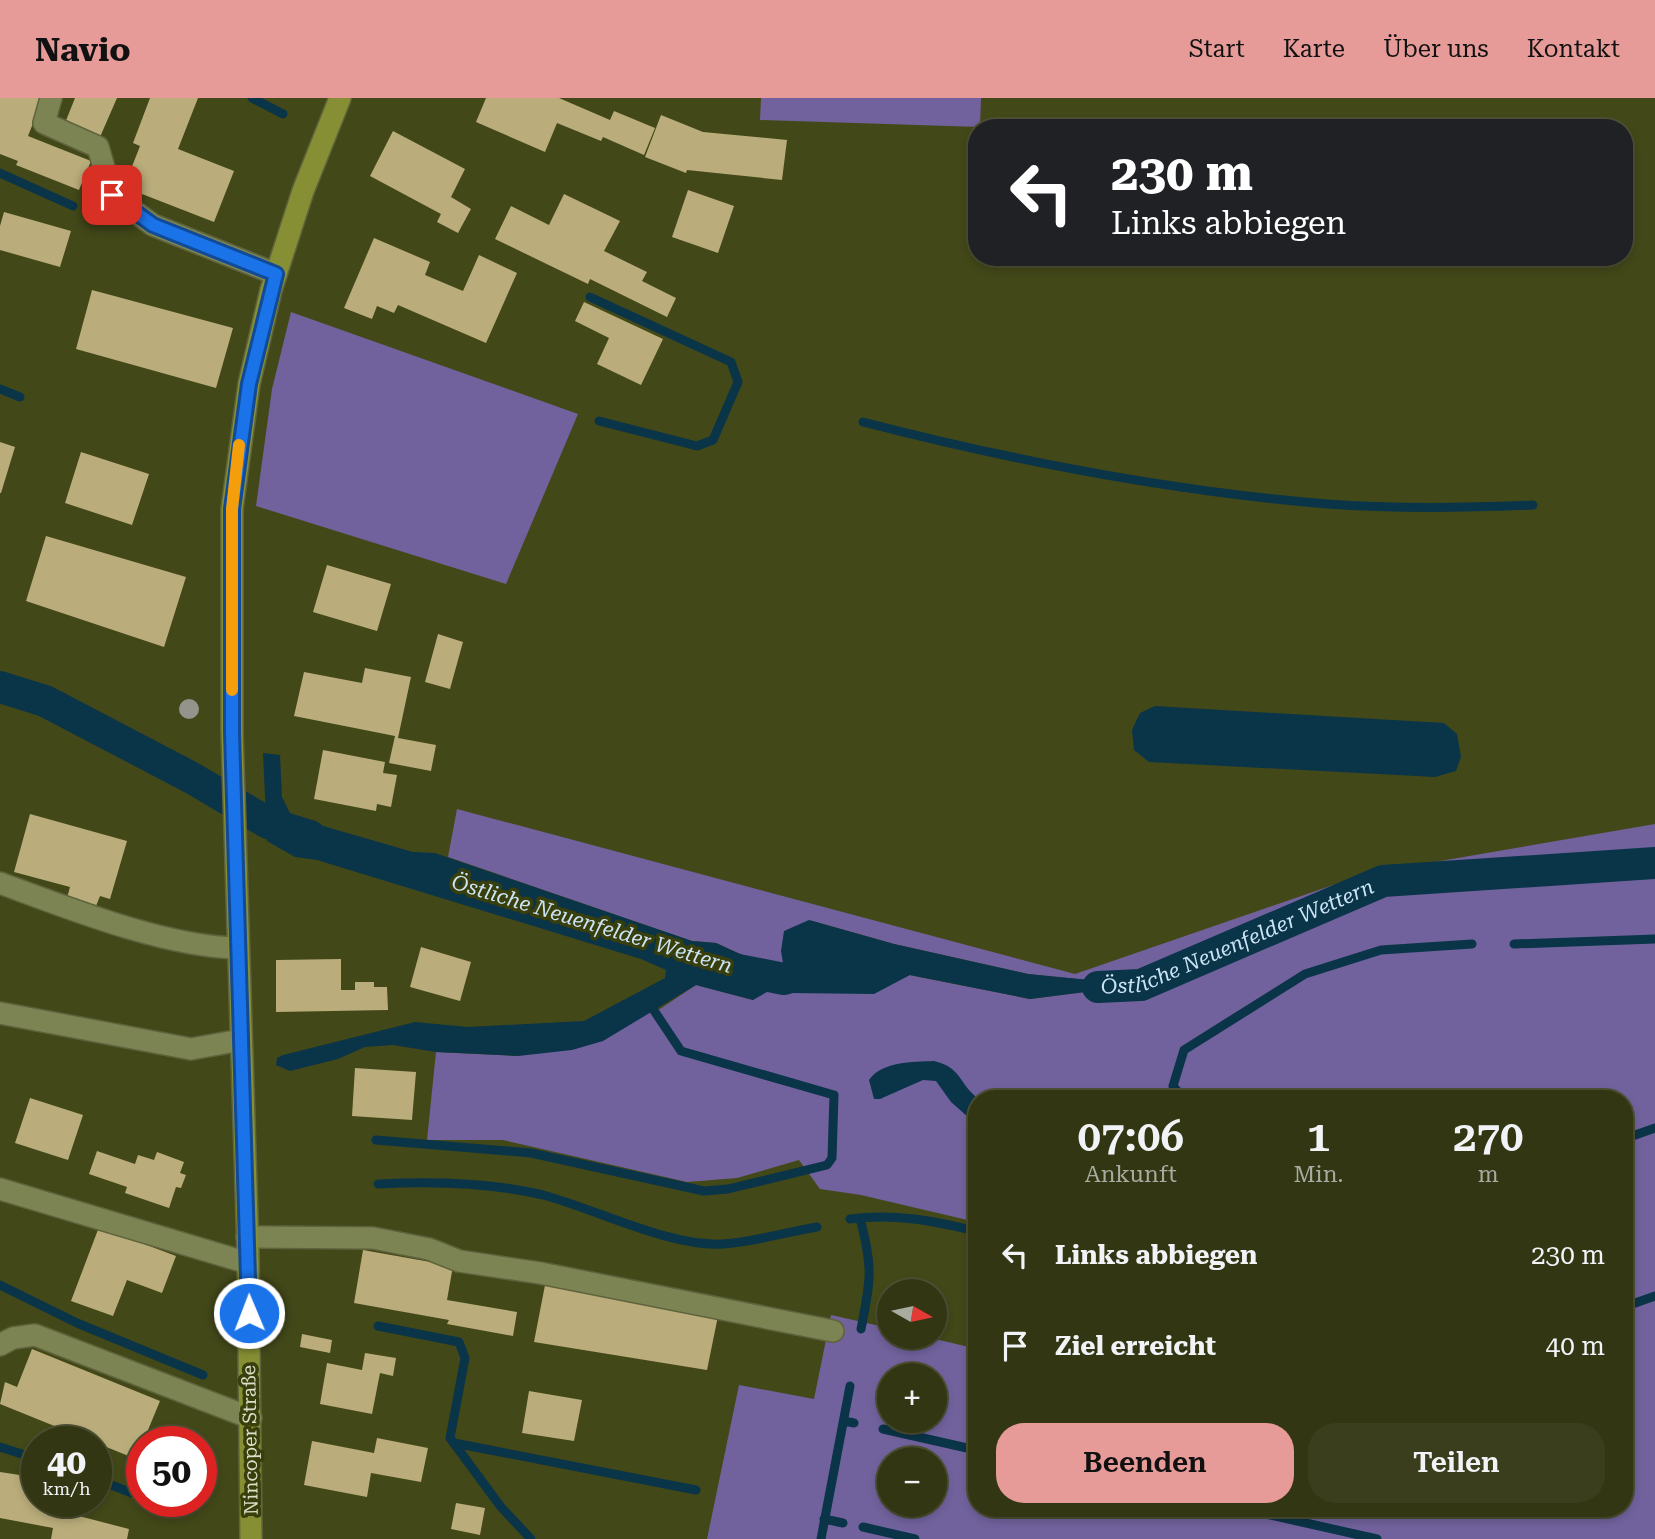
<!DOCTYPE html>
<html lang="de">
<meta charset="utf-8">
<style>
:root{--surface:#323613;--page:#3a3e1c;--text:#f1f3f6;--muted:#a8aba0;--line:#4d5033;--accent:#e69b98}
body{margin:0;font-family:"Roboto Serif",serif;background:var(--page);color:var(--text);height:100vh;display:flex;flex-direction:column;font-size:26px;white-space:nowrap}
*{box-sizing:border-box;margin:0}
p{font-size:23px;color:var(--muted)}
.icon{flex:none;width:38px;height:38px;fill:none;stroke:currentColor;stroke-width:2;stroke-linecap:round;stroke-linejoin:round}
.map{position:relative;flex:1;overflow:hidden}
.side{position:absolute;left:968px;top:992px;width:665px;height:427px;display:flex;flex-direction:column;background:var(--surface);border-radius:28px;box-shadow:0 4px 10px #0003,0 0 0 2px var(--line)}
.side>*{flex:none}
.top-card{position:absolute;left:968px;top:21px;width:665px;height:147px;border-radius:28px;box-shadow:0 4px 10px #0003,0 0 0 2px var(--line);background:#202124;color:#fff;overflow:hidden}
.needle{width:46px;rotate:99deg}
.tools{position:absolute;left:877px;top:1181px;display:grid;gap:14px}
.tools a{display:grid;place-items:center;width:70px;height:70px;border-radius:50%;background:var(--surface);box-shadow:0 4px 10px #0003,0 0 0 2px var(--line);font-size:35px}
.speed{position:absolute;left:21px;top:1328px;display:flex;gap:14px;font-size:35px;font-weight:700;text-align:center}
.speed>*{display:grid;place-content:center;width:91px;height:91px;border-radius:50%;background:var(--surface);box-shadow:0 4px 10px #0003,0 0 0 2px var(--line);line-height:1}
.speed small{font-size:18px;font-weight:400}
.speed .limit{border:10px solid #d22;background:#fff;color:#111}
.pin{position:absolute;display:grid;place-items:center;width:60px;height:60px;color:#fff;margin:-30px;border-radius:14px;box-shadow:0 4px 10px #0006}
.me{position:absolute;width:77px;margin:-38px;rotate:359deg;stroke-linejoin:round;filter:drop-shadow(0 0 5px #0008)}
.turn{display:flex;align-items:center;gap:24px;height:147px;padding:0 28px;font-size:32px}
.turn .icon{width:91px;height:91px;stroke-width:2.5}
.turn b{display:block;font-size:49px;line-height:60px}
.eta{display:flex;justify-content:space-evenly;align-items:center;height:119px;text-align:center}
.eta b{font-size:42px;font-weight:600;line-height:49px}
.action{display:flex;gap:14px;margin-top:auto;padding:14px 28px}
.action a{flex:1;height:80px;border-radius:28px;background:var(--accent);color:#111;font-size:28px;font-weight:600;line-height:80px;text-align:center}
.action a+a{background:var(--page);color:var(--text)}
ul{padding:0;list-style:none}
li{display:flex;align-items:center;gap:21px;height:91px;padding:0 28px}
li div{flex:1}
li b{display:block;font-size:26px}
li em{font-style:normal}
header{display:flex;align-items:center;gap:42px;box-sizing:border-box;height:98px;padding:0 35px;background:var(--accent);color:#111}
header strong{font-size:33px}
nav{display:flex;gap:38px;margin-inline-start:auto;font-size:24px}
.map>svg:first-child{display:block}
.green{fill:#71629d;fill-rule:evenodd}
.water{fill:#0a3448}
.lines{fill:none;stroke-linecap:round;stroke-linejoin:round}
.stream{stroke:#0a3448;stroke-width:9}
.canal{stroke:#0a3448;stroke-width:32}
.building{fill:#baad7b}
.minor-casing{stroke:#5f633c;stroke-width:24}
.major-casing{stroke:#5f633c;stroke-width:24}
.minor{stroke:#7d8454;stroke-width:21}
.major{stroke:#868f33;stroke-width:21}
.tree{fill:#94938c}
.route-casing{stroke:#114b97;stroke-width:18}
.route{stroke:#1a73e8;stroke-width:12}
.slow{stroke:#f59e0b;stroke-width:12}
.labels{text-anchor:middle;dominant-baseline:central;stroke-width:7;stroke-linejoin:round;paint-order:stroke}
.street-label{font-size:19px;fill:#dce0c7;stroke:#393e0d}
.water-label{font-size:21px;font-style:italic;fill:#cbe5f5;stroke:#393e0d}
</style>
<header>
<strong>Navio</strong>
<nav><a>Start</a><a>Karte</a><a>Über uns</a><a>Kontakt</a></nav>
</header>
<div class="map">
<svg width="1655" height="1441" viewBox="0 0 1655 1441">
<rect width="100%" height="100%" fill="#434819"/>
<path class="green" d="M761 0H981L980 29 760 22Z
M291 214 578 316 506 486 256 408 272 291Z
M457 711 1075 876 1365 776 1655 726V1441H707L739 1287 814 1301 831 1217 889 1230V1239H927L973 1250 976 1233V1410H1624V1001H976V1124L861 1097 820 1091 799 1062 737 1080 687 1084 503 1042H427L436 954 518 958 660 911 696 887 753 902 762 866 716 845 692 843 448 759ZM809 822 894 846 1028 876 1137 887 1030 901 909 877ZM889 1278H934V1323H889ZM889 1362H934V1407H889Z"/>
<path class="water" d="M1155 608 1444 625 1457 636 1461 659 1456 673 1435 679 1149 664 1134 652 1132 632 1140 615Z
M263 655 280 657 282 699 292 719 413 754 435 755 692 843 716 845 762 866 767 894 753 902 696 887 603 943 572 952 518 958 436 954 393 947 365 949 338 961 290 973 276 967 277 960 283 957 415 924 468 929 584 923 665 880 666 872 641 861 317 762 295 759 267 743Z
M809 822 894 846 1028 876 1141 887 1030 901 910 877 874 896 788 895 781 853 784 833Z
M934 963C963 970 958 986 979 1001L976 1026 951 1004 936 983 923 982 880 1001H874L869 982C882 963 913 964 934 963Z"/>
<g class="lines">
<path class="stream" d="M252 0 283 16
M0 75 73 108
M590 199 731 264 738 284 713 342 697 348 599 323
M0 291 20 299
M863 324C1014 363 1171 393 1327 406 1395 411 1464 410 1533 407
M1514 846 1655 841
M1184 1001 1173 988 1184 952 1305 876 1381 852 1472 846
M1624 1041 1655 1030
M376 1042 531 1055 704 1093 728 1091 827 1067 832 1060 834 997 681 953 649 905
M378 1086C433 1083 488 1084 543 1097 596 1111 669 1149 723 1146 754 1144 786 1134 817 1129
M860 1120C873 1170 871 1181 861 1231
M850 1121C894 1115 934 1123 976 1133
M0 1187 77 1225 203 1277
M1624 1209 1655 1198
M378 1228 459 1244 465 1260 450 1340 501 1409 531 1441
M844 1323 854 1325
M883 1331 976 1352
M454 1345 696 1392
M0 1349 37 1361
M96 1381 142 1399
M201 1398 203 1399
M1239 1410 1377 1441
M824 1421 843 1425
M863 1429 915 1441
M821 1441 850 1288"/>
<g class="canal">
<path d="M0 589 45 603 192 680 268 725 310 738"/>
<path d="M723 869 784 881 824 866"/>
<path id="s1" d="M1098 889 1141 887 1383 783 1655 765"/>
</g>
</g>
<path class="building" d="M0 0H43L28 38 91 63 79 92 16 67 18 63 0 56Z
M75 0H117L100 39 65 25Z
M150 0H198L178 51 234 73 214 124 124 89 140 48 133 45Z
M486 0H559L610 22 614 13 655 30 644 57 603 39 601 43 557 25 545 54 476 24Z
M661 17 703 34 787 42 782 82 687 72 686 75 645 59Z
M393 33 465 71 451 99 471 111 458 135 437 124 441 116 370 78Z
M688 92 734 108 718 155 672 139Z
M564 96 620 123 604 153 647 174 642 183 676 200 667 219 590 181 588 186 495 141 511 108 549 127Z
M4 114 71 133 60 169 0 152V128Z
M374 140 430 164 425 177 463 193 479 157 517 175 486 245 398 207 394 215 377 208 372 221 344 210Z
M92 192 233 230 216 290 76 251Z
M584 204 663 241 641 287 597 266 609 240 575 223Z
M0 344 15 349 1 395H0Z
M81 354 149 376 132 427 65 405Z
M46 438 186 479 164 549 26 503Z
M327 467 391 486 377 533 313 514Z
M438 536 463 544 450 591 425 584Z
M365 570 411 579 398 640 436 647 431 673 389 665 395 638 294 618 304 574 362 585Z
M323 652 385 664 383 675 397 677 391 709 377 706 376 713 314 701Z
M30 716 127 743 110 801 100 798 96 808 67 800 70 789 14 774Z
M421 849 471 864 460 903 410 889Z
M341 861V892H355V884H374V889H387L388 912 276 914V862Z
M355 970 416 974 412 1022 352 1018Z
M30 1000 83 1017 68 1062 15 1045Z
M97 1053 135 1066 138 1057 154 1062 157 1054 184 1064 180 1075 186 1077 181 1090 176 1089 169 1110 125 1095 127 1089 89 1076Z
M99 1129 176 1158 162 1195 127 1182 113 1218 71 1203Z
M363 1152 453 1168 447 1202 517 1214 513 1238 447 1226 449 1222 354 1205Z
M545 1187 718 1218 707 1272 534 1244Z
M302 1236 332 1242 330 1255 300 1249Z
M32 1251 160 1303 136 1361 0 1306 5 1284 17 1289Z
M365 1255 396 1260 393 1278 380 1275 372 1316 320 1306 327 1265 362 1272Z
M529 1293 582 1302 574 1343 522 1335Z
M377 1340 428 1350 421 1384 371 1375 367 1399 304 1387 312 1343 374 1355Z
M0 1374 33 1379 32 1385 37 1386V1404H78L75 1417 129 1431 127 1441H51L53 1430 0 1420Z
M456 1405 485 1410 480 1437 451 1431Z"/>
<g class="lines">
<defs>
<path id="minor" d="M51 0 44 25 98 49 112 97 153 127 276 176
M0 785C68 810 165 849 238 850
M0 915 191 951 241 942
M0 1091 248 1165
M247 1139 373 1140 429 1151 459 1163 540 1175 833 1233
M0 1247 13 1240 35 1237 251 1320"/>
<path id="major" d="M251 1441 248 1153 232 634V411L249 286 271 192 303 93 340 0"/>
</defs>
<use href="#minor" class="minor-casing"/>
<use href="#major" class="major-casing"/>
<use href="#minor" class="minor"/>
<use href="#major" class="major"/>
</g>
<circle class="tree" cx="189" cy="611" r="10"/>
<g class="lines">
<defs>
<path id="route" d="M112 97 153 127 276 176 249 286 232 411V634L249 1215"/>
</defs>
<use href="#route" class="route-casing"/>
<use href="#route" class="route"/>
<path class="slow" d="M232 592V411L239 347"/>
</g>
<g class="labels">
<g class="street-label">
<text transform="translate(250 1342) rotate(-91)">Nincoper Straße</text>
</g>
<g class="water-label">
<text transform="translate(592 826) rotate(17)">Östliche Neuenfelder Wettern</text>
<text stroke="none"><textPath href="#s1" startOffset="149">Östliche Neuenfelder Wettern</textPath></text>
</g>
</g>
</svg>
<div class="tools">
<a><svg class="needle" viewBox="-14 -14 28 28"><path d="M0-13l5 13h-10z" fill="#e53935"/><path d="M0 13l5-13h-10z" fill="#a8aba0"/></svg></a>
<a>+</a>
<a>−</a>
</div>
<div class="speed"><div>40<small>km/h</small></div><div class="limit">50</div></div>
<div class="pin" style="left:112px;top:97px;background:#d93025"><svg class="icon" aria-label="arrive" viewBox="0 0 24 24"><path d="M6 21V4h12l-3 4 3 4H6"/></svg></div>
<svg class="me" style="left:249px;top:1215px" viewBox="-20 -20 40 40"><circle r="17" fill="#1a73e8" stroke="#fff" stroke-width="3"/><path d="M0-11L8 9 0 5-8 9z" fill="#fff"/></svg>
<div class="top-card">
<div class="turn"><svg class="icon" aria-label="left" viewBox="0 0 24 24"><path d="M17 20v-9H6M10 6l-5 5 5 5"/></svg><div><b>230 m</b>Links abbiegen</div></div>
</div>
<section class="side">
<div class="eta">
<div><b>07:06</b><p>Ankunft</p></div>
<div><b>1</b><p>Min.</p></div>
<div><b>270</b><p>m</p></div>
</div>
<ul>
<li><svg class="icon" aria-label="left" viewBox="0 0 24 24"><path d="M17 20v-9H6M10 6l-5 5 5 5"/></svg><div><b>Links abbiegen</b></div><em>230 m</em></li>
<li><svg class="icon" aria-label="arrive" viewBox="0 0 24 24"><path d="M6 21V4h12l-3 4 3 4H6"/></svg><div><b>Ziel erreicht</b></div><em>40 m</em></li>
</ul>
<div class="action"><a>Beenden</a><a>Teilen</a></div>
</section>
</div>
